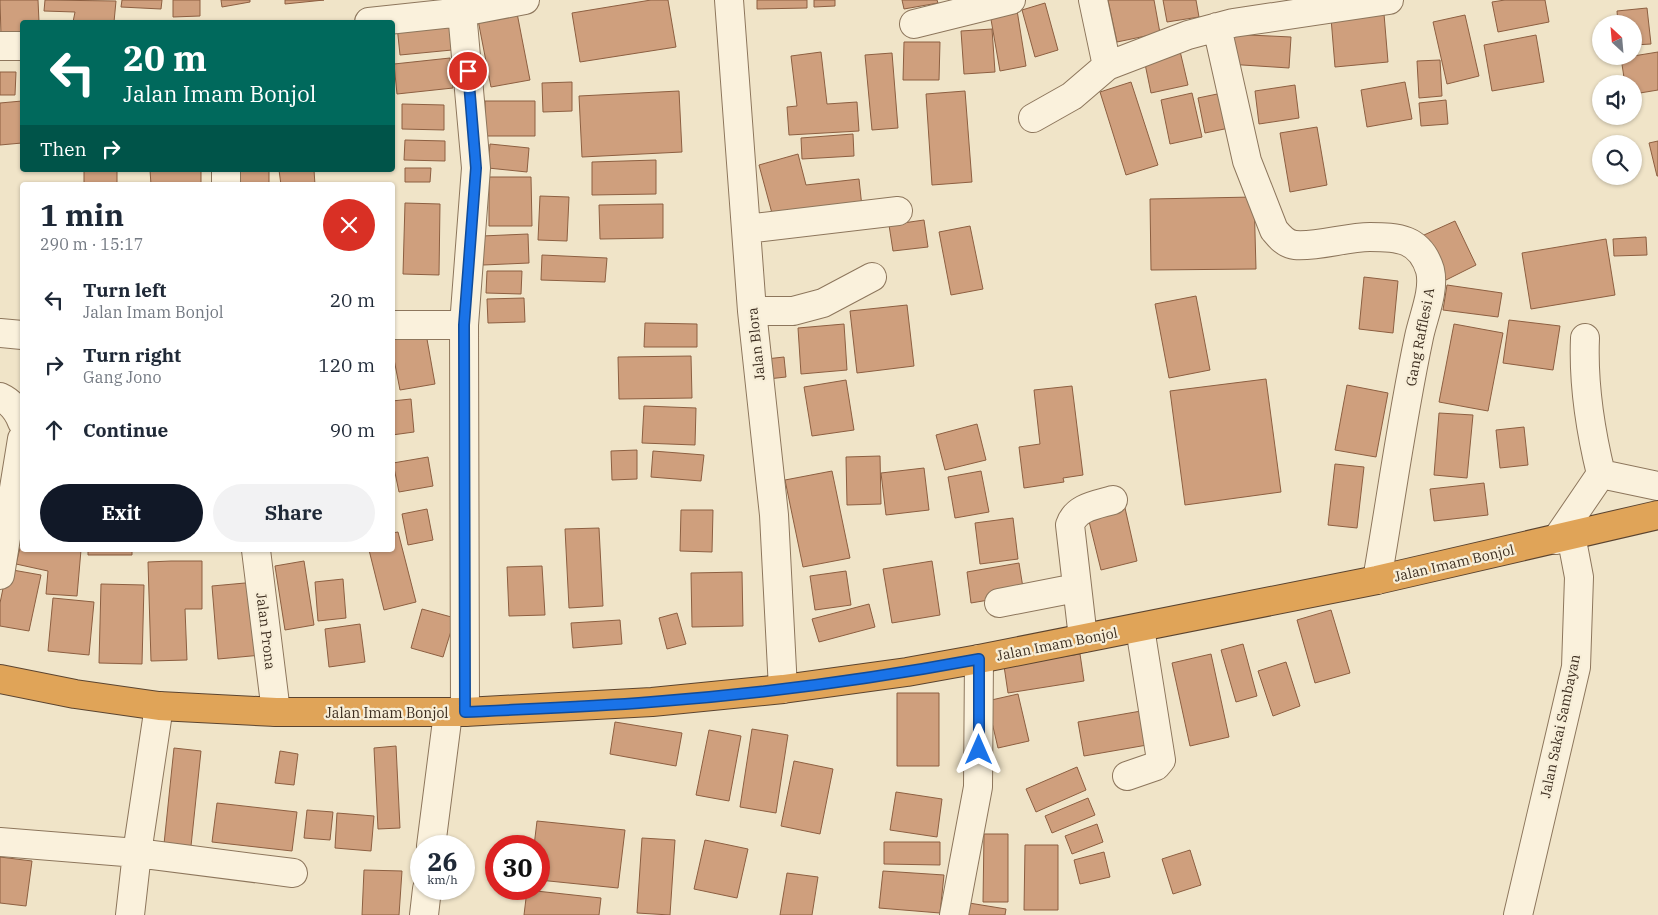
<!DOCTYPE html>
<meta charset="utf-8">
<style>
:root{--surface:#fff;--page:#f2f2f3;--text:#1f2937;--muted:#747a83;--accent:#111827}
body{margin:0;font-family:"IBM Plex Serif",serif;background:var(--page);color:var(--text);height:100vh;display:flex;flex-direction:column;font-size:19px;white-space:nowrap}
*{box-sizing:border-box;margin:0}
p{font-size:16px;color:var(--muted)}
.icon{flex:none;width:28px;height:28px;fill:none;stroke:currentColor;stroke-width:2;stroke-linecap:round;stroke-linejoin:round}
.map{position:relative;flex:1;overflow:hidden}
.side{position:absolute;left:20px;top:182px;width:375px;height:370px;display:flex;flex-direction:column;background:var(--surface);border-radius:5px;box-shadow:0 1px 4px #0004}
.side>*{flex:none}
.hud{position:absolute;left:20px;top:20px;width:375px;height:152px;border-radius:5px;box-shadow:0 1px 4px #0004;background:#00695c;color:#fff;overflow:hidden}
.needle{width:32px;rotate:334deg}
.fabs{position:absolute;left:1592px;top:15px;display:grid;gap:10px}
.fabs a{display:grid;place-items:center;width:50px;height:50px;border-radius:50%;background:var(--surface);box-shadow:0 1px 4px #0004;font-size:25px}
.speed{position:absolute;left:410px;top:835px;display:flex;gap:10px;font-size:25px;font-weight:700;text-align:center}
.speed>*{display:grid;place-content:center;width:65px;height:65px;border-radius:50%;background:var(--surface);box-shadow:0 1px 4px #0004;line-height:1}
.speed small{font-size:12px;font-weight:400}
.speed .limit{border:8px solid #d22;background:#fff;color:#111}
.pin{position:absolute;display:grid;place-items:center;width:42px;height:42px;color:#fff;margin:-21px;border:2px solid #fff;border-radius:50%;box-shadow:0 1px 5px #0007}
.me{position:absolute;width:55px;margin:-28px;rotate:0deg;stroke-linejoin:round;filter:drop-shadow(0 0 4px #0008)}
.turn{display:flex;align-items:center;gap:18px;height:105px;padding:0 20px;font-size:22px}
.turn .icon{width:65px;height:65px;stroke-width:2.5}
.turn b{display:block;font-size:35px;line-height:42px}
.then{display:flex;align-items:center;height:48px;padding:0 20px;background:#0003;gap:10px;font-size:19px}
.round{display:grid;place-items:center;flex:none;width:52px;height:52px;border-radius:26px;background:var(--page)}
.head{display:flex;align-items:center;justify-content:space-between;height:85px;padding:0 20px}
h1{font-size:30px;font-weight:800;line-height:38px}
.button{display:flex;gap:10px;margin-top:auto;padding:10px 20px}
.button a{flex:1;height:58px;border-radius:30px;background:var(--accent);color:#fff;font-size:20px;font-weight:800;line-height:58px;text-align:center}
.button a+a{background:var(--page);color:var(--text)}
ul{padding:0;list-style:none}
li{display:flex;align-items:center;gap:15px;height:65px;padding:0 20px}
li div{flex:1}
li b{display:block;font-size:19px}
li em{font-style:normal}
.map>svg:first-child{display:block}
.building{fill:#cf9f7d;stroke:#8d5f41}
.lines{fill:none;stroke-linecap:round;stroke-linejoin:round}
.minor-casing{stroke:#8d765c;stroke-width:30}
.highway-casing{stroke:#5b4430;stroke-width:30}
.minor{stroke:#faf1dc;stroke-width:28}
.highway{stroke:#e0a458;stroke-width:28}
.route-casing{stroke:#114b97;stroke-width:12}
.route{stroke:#1a73e8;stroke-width:9}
.labels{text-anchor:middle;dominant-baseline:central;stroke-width:4.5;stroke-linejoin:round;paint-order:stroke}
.street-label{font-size:14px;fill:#3d2e20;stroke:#f7eed8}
</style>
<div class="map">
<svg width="1658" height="915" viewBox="0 0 1658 915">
<rect width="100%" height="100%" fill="#f0e4c8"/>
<path class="building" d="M0 0H38L39 22H22V35L1 36Z
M45 0 116 1 114 22H73L75 12 44 11Z
M122 0H162L161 9 121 7Z
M173 0H200V16L173 17Z
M221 0H250V2L222 7Z
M285 0H324L285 4Z
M651 0H668L676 47 580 62 572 13Z
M757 0H807V8L757 9Z
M814 0H835V6L814 7Z
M902 0H937L938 3 904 9Z
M1108 0H1154L1160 33 1117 42Z
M1163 0H1196L1199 17 1167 22Z
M1505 0H1545L1549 22 1498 32 1492 2Z
M1045 3 1058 50 1035 57 1022 10Z
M1016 4 1026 66 1000 71 989 8Z
M1647 8 1651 44 1634 45V24H1618L1617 11Z
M517 13 530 80 491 87 478 20Z
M1384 14 1388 62 1335 67 1331 18Z
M1465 15 1479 76 1447 84 1433 22Z
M450 21 452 50 400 55 397 26Z
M992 29 995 72 964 74 961 31Z
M1228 34 1291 37 1289 68 1227 64Z
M1536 35 1544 82 1492 91 1484 45Z
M904 42H940L939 80H903Z
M1180 51 1188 85 1151 93 1144 59Z
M821 52 827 104 857 102 859 131 789 135 787 107 797 106 791 56Z
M1658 52V90L1634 94V84H1625L1621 58Z
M892 53 898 128 872 130 865 55Z
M450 58 453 88 397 94 394 64Z
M1440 60 1442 96 1419 98 1417 61Z
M0 72H16L15 95H0Z
M572 82V111L543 112 542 83Z
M1131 82 1158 165 1126 175 1100 92Z
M1405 82 1412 119 1367 127 1361 90Z
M1295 85 1299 118 1259 124 1255 91Z
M679 91 682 152 582 157 579 96Z
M965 91 972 182 932 185 926 94Z
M1227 92 1234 127 1205 133 1198 98Z
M1192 93 1202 137 1170 144 1161 100Z
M1446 100 1448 124 1421 126 1419 103Z
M22 101V143L0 145V103Z
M485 101H535V136H485Z
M402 104 444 105V130L402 129Z
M1317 127 1327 185 1290 192 1280 133Z
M853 134 854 156 802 159 801 138Z
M405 140 445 141V161L404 160Z
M1658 141V176H1657L1649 143Z
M490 144 529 148 527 172 488 168Z
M798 154 806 185 859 179 862 207 773 217 759 165Z
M656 160V194L592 195V162Z
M405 168H431L430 182H405Z
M84 170H117V185H84Z
M150 170H201V185H151Z
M230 170H269V185H231Z
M279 170H314L315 185H281Z
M489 177H531L532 226H489Z
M540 196 569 197 567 241 538 240Z
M1254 197 1256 269 1151 270 1150 199Z
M405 203 440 204 439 275 403 274Z
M663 204V238L600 239 599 205Z
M924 220 928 247 893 251 889 225Z
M1455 221 1476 265 1446 280 1424 235Z
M970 226 983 289 951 295 939 232Z
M528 234 529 263 483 265 482 236Z
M1646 237 1647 255 1614 256 1613 239Z
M1606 239 1615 295 1531 309 1522 253Z
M542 255 607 258 605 282 541 280Z
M487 271H522L521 294 486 293Z
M1364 277 1398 281 1393 333 1359 329Z
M1447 285 1502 293 1498 317 1443 310Z
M1196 296 1210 370 1169 378 1155 304Z
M524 298 525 322 488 323 487 299Z
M907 305 914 366 857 373 850 311Z
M1509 320 1560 326 1553 370 1503 363Z
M645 323 697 324V347H644Z
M844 324 847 370 801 374 798 328Z
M1454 324 1503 333 1488 411 1439 402Z
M425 328 435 384 400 390 392 349V334Z
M691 356 692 398 619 399 618 357Z
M784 357 786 377 768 379 766 359Z
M1266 379 1281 492 1185 505 1170 391Z
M846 380 854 430 812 436 804 387Z
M1347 385 1388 393 1376 457 1335 450Z
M1072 386 1083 475 1063 478 1064 482 1024 488 1019 447 1040 444 1034 390Z
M411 399 414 432 392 435V401Z
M644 406 696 408 695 445 642 443Z
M1439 413 1473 415 1467 478 1434 475Z
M977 424 986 460 945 470 936 435Z
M1524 427 1528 465 1500 468 1496 430Z
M637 450V479L612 480 611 451Z
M653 451 704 455 701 481 651 477Z
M880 456 881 504 847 505 846 457Z
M428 457 433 486 399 492 393 463Z
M1335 464 1364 467 1357 528 1328 525Z
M924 468 929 510 886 515 881 473Z
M832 471 850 558 803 567 785 480Z
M981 471 989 512 955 518 948 477Z
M1484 483 1488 515 1434 521 1430 489Z
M1125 508 1137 561 1101 570 1088 517Z
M427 509 433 540 408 545 402 514Z
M681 510H713L712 552 680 551Z
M1013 518 1018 559 980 564 975 523Z
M599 528 603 606 569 608 565 529Z
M398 532 416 602 384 610 369 550H392V533Z
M22 540V550H81L77 596 46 594 48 571 16 564Z
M88 550H132V555H88Z
M171 561H202V609H185L187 660 151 661 148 562Z
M304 561 314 625 285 630 275 566Z
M932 561 940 615 892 623 883 569Z
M1019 563 1024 594 971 603 967 572Z
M542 566 545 615 509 616 507 567Z
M7 569 41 575 29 631 0 626V603Z
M846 571 851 605 815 610 810 576Z
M742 572 743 626 692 627 691 573Z
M343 579 346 618 318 621 315 582Z
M256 582 262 655 218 659 212 586Z
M101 584 144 585 142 664 99 663Z
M53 598 94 602 89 655 48 651Z
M869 604 875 627 819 642 812 619Z
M422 609 455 618 443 657 411 648Z
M1331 610 1350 673 1315 683 1297 620Z
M677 613 686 644 667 649 659 618Z
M620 620 622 644 573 648 571 623Z
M360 624 365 662 329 667 325 629Z
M1243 644 1257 696 1236 702 1221 650Z
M1080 654 1084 681 1008 693 1004 666Z
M1211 654 1229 737 1190 746 1172 663Z
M1286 662 1300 706 1273 716 1258 671Z
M897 693H939V766H897Z
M1018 694 1029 741 998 748 987 701Z
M1141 711 1147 745 1084 756 1078 722Z
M615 722 682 733 676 766 610 754Z
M752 729 788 735 776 813 740 807Z
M709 730 741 736 729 801 696 795Z
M396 746 400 828 378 829 374 748Z
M174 748 201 751 191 846 164 844Z
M280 751 298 754 294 785 275 783Z
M794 761 833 769 820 834 781 826Z
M1077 767 1086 790 1036 812 1026 789Z
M896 792 942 799 937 837 890 830Z
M1088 798 1095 815 1052 833 1045 816Z
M217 803 297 812 292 851 212 842Z
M307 810 333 812 330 840 304 838Z
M337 813 374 816 371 851 335 848Z
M537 821 625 830 618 888 539 880V846H534Z
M1097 824 1103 842 1072 854 1065 836Z
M984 834H1008V902H983Z
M642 838 675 840 670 915 637 913Z
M705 840 748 849 737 898 694 889Z
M884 842H940V865L884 864Z
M1025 845H1058V910H1024Z
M1190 850 1201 885 1173 894 1162 859Z
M1104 852 1110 877 1080 884 1074 860Z
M0 857 32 861 26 906 0 903Z
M364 870 402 871 399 915H362Z
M883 871 944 875 940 913 879 908Z
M787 873 818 877 812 915H780Z
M527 890 601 898 599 915H524Z
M963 902 1006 909 1005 915H961Z"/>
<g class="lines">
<defs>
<path id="minor" d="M729 0 752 311 774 515 783 689
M1093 0 1107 66
M462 12 476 168 464 325 465 712
M369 22 462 12 525 0
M914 24 1011 0
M1217 27 1247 161 1274 230C1279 236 1285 244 1295 245 1317 247 1347 237 1370 237 1398 237 1420 238 1430 270 1435 291 1423 317 1419 337 1402 417 1391 499 1377 580
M0 46H22
M1033 118 1072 96 1107 66 1188 35 1233 23 1389 0
M226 170V185
M746 229 898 211
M752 311H793L823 303 872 277
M392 325H464
M0 333 22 335
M0 397C11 402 18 411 22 422
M1601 474 1658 486
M1556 540 1601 474C1590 429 1583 385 1585 338
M256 550 276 712
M0 575 22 439
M999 603 1076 588
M1083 638 1070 525C1076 507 1096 505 1113 500
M159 706 137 853 293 873
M1127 776 1156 766 1161 760 1140 628
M0 842 137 853 130 915
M431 846 448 713
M424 915 427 889
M954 915 978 787 979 659
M1518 915 1576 667 1579 577 1571 535"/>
<path id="highway" d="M0 679 75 694 159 706 276 712H465L652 702 783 689 907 672 979 659 1377 580 1658 515"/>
</defs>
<use href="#minor" class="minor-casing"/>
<use href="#highway" class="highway-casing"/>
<use href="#minor" class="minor"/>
<use href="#highway" class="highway"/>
</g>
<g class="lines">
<defs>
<path id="route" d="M468 71 476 168 464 325 465 712C527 709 590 707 651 702 761 694 871 679 979 659V750"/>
</defs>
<use href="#route" class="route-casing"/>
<use href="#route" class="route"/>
</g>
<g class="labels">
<g class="street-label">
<text transform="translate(1420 337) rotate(-79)">Gang Rafflesi A</text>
<text transform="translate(756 344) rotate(-96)">Jalan Blora</text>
<text transform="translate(1454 563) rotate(-13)">Jalan Imam Bonjol</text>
<text transform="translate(266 631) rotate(83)">Jalan Prona</text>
<text transform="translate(1057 644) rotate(-11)">Jalan Imam Bonjol</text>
<text x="387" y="713">Jalan Imam Bonjol</text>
<text transform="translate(1560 726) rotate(-78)">Jalan Sakai Sambayan</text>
</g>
</g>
</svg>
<div class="fabs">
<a><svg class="needle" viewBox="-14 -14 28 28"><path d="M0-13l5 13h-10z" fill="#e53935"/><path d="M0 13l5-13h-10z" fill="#747a83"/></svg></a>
<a><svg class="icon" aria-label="sound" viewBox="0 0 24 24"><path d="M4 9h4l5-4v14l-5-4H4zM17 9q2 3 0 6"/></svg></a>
<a><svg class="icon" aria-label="search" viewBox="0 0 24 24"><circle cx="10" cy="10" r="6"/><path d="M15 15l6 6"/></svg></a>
</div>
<div class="speed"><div>26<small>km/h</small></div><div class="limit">30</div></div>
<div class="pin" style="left:468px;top:71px;background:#d93025"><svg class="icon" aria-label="arrive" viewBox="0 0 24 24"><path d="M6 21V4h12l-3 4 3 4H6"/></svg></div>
<svg class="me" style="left:979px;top:750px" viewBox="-20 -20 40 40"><path d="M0-17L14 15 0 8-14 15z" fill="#1a73e8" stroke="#fff" stroke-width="4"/></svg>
<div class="hud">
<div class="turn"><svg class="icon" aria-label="left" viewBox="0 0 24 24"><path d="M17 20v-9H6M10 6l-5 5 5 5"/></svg><div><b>20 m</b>Jalan Imam Bonjol</div></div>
<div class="then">Then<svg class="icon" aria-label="right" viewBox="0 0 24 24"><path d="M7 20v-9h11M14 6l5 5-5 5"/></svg></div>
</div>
<section class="side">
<div class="head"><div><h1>1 min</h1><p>290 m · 15:17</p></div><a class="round" style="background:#d93025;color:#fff"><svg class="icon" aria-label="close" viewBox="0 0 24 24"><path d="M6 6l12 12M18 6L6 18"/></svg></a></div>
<ul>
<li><svg class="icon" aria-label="left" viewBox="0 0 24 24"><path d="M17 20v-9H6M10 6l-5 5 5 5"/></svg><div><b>Turn left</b><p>Jalan Imam Bonjol</p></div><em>20 m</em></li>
<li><svg class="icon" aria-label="right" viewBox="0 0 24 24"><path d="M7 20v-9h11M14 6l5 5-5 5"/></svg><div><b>Turn right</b><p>Gang Jono</p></div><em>120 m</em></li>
<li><svg class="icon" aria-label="ahead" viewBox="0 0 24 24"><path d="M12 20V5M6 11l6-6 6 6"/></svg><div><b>Continue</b></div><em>90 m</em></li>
</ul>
<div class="button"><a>Exit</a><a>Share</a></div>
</section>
</div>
